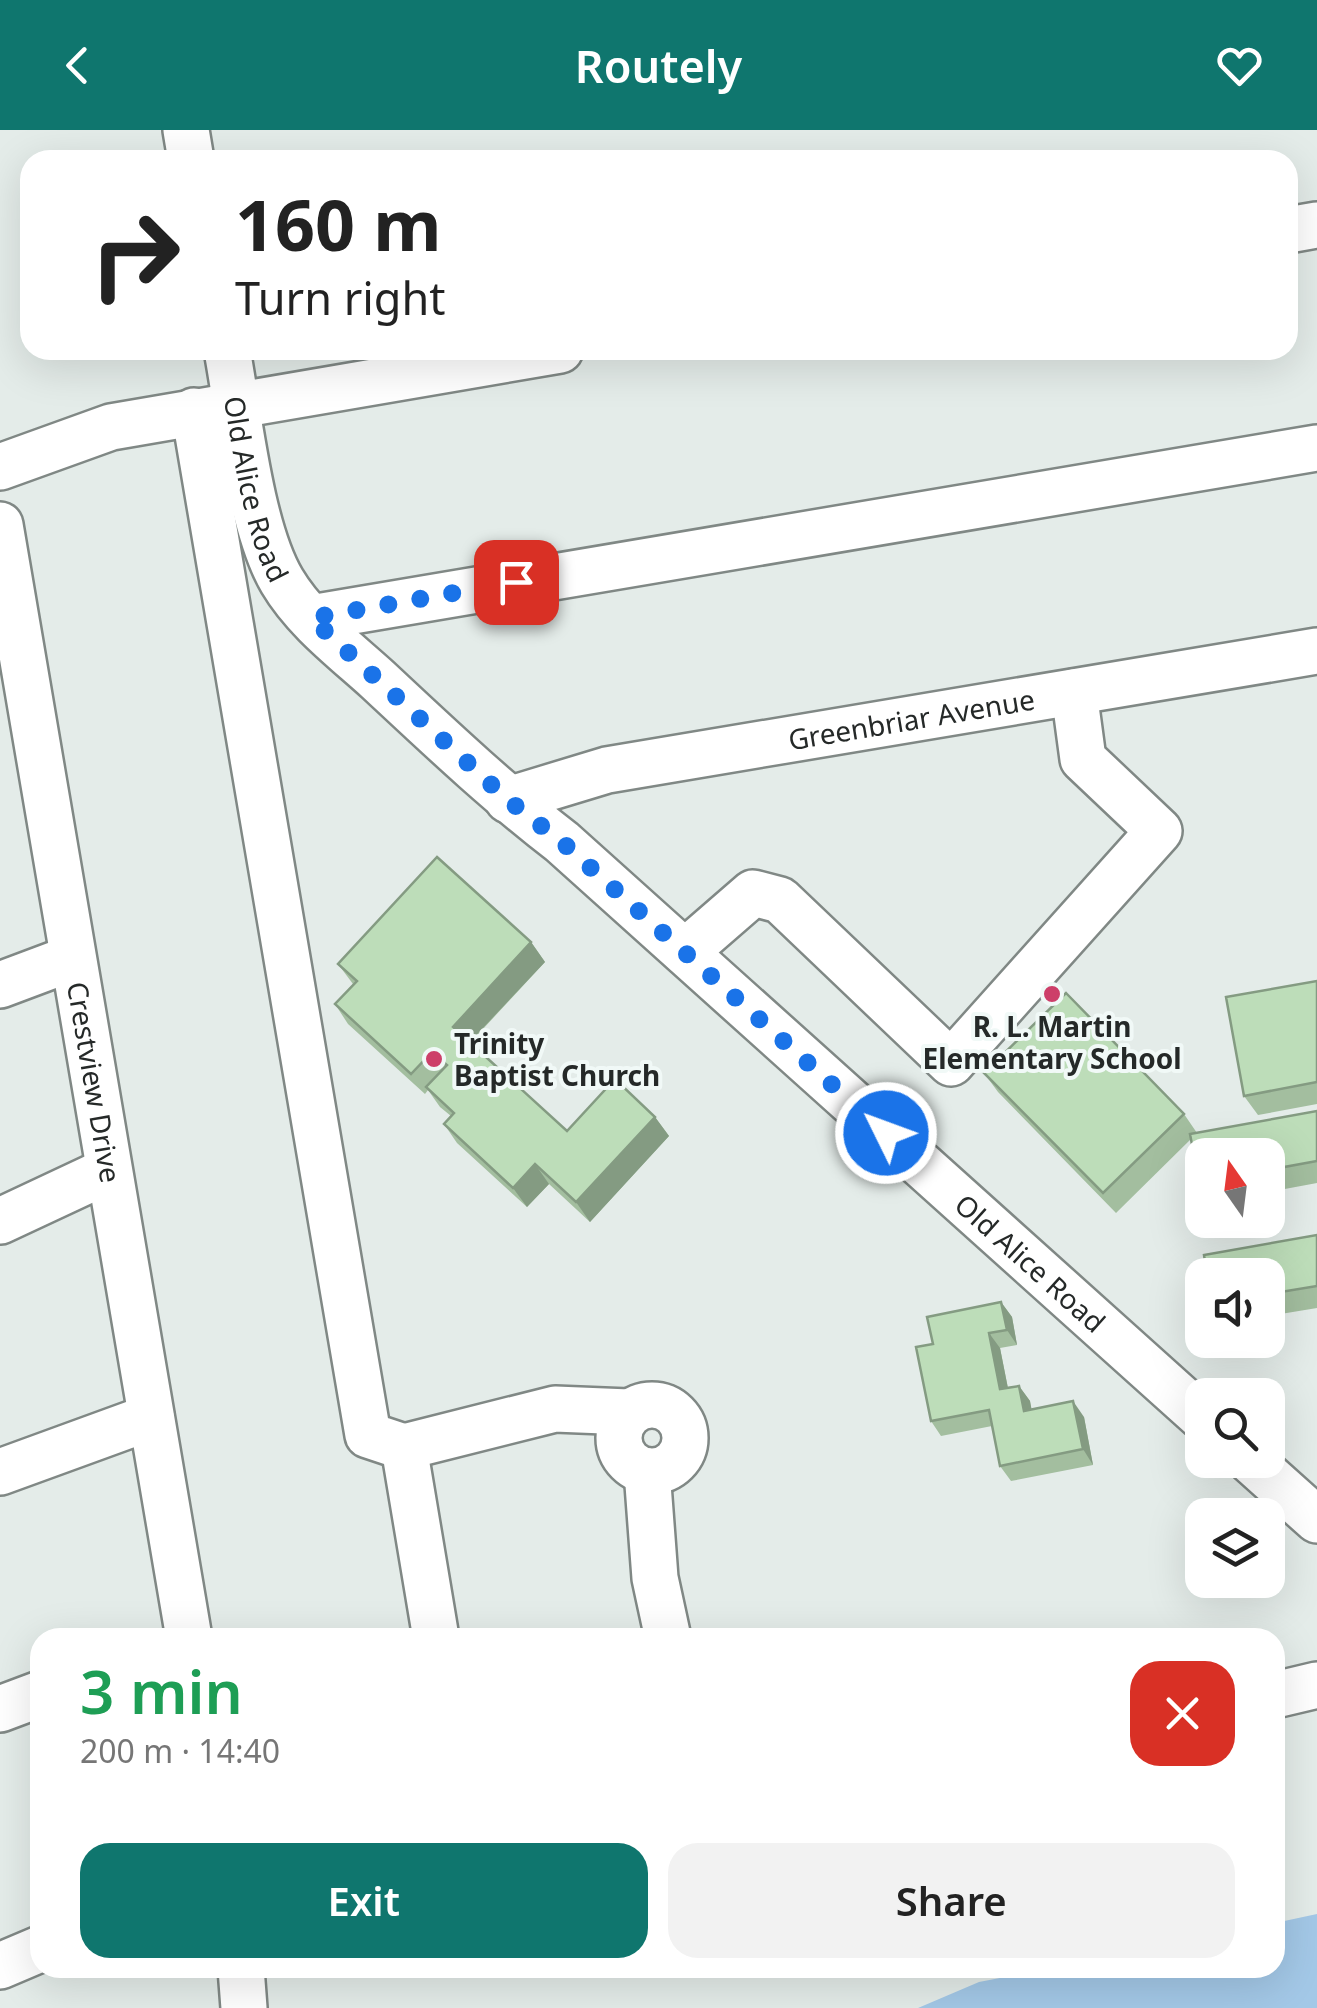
<!DOCTYPE html>
<meta charset="utf-8">
<style>
:root{--surface:#fff;--page:#f2f2f2;--text:#222;--muted:#767676;--accent:#0f766e}
body{margin:0;font-family:"Noto Sans",sans-serif;background:var(--page);color:var(--text);height:100vh;display:flex;flex-direction:column;font-size:38px;white-space:nowrap}
*{box-sizing:border-box;margin:0}
p{font-size:32px;color:var(--muted)}
.icon{flex:none;width:55px;height:55px;fill:none;stroke:currentColor;stroke-width:2;stroke-linecap:round;stroke-linejoin:round}
.map{position:relative;flex:1;overflow:hidden}
.details{position:absolute;left:30px;top:1498px;width:1255px;height:350px;display:flex;flex-direction:column;background:var(--surface);border-radius:30px;box-shadow:0 10px 40px #0002}
.details>*{flex:none}
.top-card{position:absolute;left:20px;top:20px;width:1278px;height:210px;border-radius:30px;box-shadow:0 10px 40px #0002;background:#fff;color:var(--text);overflow:hidden}
.needle{width:65px;rotate:346deg}
.tools{position:absolute;left:1185px;top:1008px;display:grid;gap:20px}
.tools a{display:grid;place-items:center;width:100px;height:100px;border-radius:20px;background:var(--surface);box-shadow:0 10px 40px #0002;font-size:50px}
.pin{position:absolute;display:grid;place-items:center;width:85px;height:85px;color:#fff;margin:-42px;border-radius:20px;box-shadow:0 5px 15px #0006}
.me{position:absolute;width:110px;margin:-55px;rotate:312deg;stroke-linejoin:round;filter:drop-shadow(0 0 8px #0008)}
.turn{display:flex;align-items:center;gap:35px;height:210px;padding:0 50px;font-size:45px}
.turn .icon{width:130px;height:130px;stroke-width:2.5}
.turn b{display:block;font-size:70px;line-height:85px}
.round{display:grid;place-items:center;flex:none;width:105px;height:105px;border-radius:30px;background:var(--page)}
.head{display:flex;align-items:center;justify-content:space-between;height:170px;padding:0 50px}
h1{font-size:60px;font-weight:600;line-height:75px;color:#1e9e55}
.primary-button{display:flex;gap:20px;margin-top:auto;padding:20px 50px}
.primary-button a{flex:1;height:115px;border-radius:30px;background:var(--accent);color:#fff;font-size:40px;font-weight:600;line-height:115px;text-align:center}
.primary-button a+a{background:var(--page);color:var(--text)}
header{display:flex;justify-content:space-between;align-items:center;height:130px;padding:0 50px;background:var(--accent);color:#fff;font-size:45px;font-weight:600}
.map>svg:first-child{display:block}
.water{fill:#a3c8e7}
.lines{fill:none;stroke-linecap:round;stroke-linejoin:round}
.minor-casing{stroke:#808885;stroke-width:50}
.minor{stroke:#fff;stroke-width:45}
.wall{fill:#a3be9f}
.shaded-wall{fill:#849b82}
.building{fill:#bdddb9;stroke:#849b82;stroke-width:2.5}
.route{stroke:#1a73e8;stroke-width:18;stroke-dasharray:0 32.4}
.poi-dot{fill:#cd3f69;stroke:#f1f9f7;stroke-width:4}
.labels{text-anchor:middle;dominant-baseline:central;stroke-width:8;stroke-linejoin:round;paint-order:stroke}
.street-label{font-size:28px;fill:#252928;stroke:#f1f9f7}
.poi-label{font-size:28px;font-weight:bold;fill:#252928;stroke:#f1f9f7}
</style>
<header><svg class="icon" aria-label="back" viewBox="0 0 24 24"><path d="M15 5l-7 7 7 7"/></svg>Routely<svg class="icon" aria-label="heart" viewBox="0 0 24 24"><path d="M12 20l-8-8c-3-5 5-10 8-4 3-6 11-1 8 4z"/></svg></header>
<div class="map">
<svg width="1317" height="1878" viewBox="0 0 1317 1878">
<rect width="100%" height="100%" fill="#e4ece9"/>
<path class="water" d="M1317 1784V1878H918L979 1852 1053 1838H1275V1793Z"/>
<g class="lines">
<defs>
<g id="minor">
<path d="M186 0 191 30"/>
<path d="M1288 100 1317 95"/>
<path id="s1" d="M227 220C239 284 250 397 282 451 305 490 345 520 378 550 438 606 497 662 562 712L1202 1287"/>
<path d="M194 281 368 1305 404 1317 436 1508"/>
<path d="M0 337 111 297 560 220"/>
<path id="s2" d="M0 395 189 1508"/>
<path d="M311 488 1317 318"/>
<path id="s3" d="M508 670 607 640 1317 521"/>
<path d="M685 822 753 763 780 770 951 933 1159 701 1083 629 1074 562"/>
<path d="M0 855 72 828"/>
<path d="M0 1091 107 1041"/>
<circle cx="652" cy="1308" r="33"/>
<path d="M404 1317 555 1279 629 1282"/>
<path d="M1250 1330 1317 1390"/>
<path d="M647 1341 655 1448 668 1508"/>
<path d="M0 1342 151 1287"/>
<path d="M1275 1565 1317 1555"/>
<path d="M0 1579 40 1564"/>
<path d="M0 1836 40 1819"/>
<path d="M241 1838 244 1878"/>
</g>
</defs>
<use href="#minor" class="minor-casing"/>
<use href="#minor" class="minor"/>
</g>
<path class="wall" d="M531 812 545 832 470 913 567 1001 655 987 669 1006 590 1092 549 1054 527 1077 457 1013 444 994 451 986 440 977 428 960 425 964 348 894 335 874 353 854 338 834Z
M1317 851V974L1258 985 1244 966Z
M984 943 1184 984 1197 1003 1317 981V1053L1268 1062V1025H1202V1057L1199 1052 1191 1009 1116 1083 998 962Z
M1317 1105V1178L1268 1186V1145Z
M1001 1172 1012 1187 1017 1215 1000 1218 1008 1258 1019 1256 1030 1271 1031 1280 1084 1287 1093 1335 1011 1351 1000 1336 992 1296 941 1306 931 1291 933 1214Z"/>
<path class="shaded-wall" d="M531 812 545 832 466 916 453 897Z
M655 987 669 1006 590 1092 576 1072Z
M535 1034 549 1054 527 1077 513 1058Z
M1001 1172 1012 1187 1017 1215 1007 1200Z
M989 1203 1000 1218 1011 1274 1000 1259Z
M1019 1256 1030 1271 1035 1297 1024 1281Z
M1073 1271 1084 1287 1093 1335 1083 1319Z"/>
<path class="building" d="M437 727 531 812 453 897 567 1001 615 949 655 987 576 1072 535 1034 513 1058 444 994 454 983 426 957 447 935 432 922 411 944 335 874 357 851 338 834Z
M1317 851V952L1244 966 1226 867Z
M1066 863 1184 984 1103 1063 984 943Z
M1317 981V1031L1268 1040V1025H1202V1052H1199L1190 1004Z
M1317 1105V1156L1268 1164V1145H1207L1204 1125Z
M1001 1172 1007 1200 989 1203 1000 1259 1019 1256 1024 1281 1073 1271 1083 1319 1000 1336 989 1280 931 1291 916 1217 933 1214 927 1187Z"/>
<g class="lines">
<path class="route" d="M516 452 311 488 508 670 562 712 886 1003"/>
</g>
<g class="poi-dot">
<circle cx="1052" cy="864" r="10"/>
<circle cx="434" cy="929" r="10"/>
</g>
<g class="labels">
<g class="street-label">
<text stroke="none"><textPath href="#s1" startOffset="142">Old Alice Road</textPath></text>
<text stroke="none"><textPath href="#s3" startOffset="412">Greenbriar Avenue</textPath></text>
<text stroke="none"><textPath href="#s2" startOffset="565">Crestview Drive</textPath></text>
<text stroke="none"><textPath href="#s1" startOffset="1252">Old Alice Road</textPath></text>
</g>
<g class="poi-label">
<text x="1052" y="896">R. L. Martin<tspan x="1052" dy="32">Elementary School</tspan></text>
<text x="454" y="913" text-anchor="start">Trinity<tspan x="454" dy="32">Baptist Church</tspan></text>
</g>
</g>
</svg>
<div class="tools">
<a><svg class="needle" viewBox="-14 -14 28 28"><path d="M0-13l5 13h-10z" fill="#e53935"/><path d="M0 13l5-13h-10z" fill="#767676"/></svg></a>
<a><svg class="icon" aria-label="sound" viewBox="0 0 24 24"><path d="M4 9h4l5-4v14l-5-4H4zM17 9q2 3 0 6"/></svg></a>
<a><svg class="icon" aria-label="search" viewBox="0 0 24 24"><circle cx="10" cy="10" r="6"/><path d="M15 15l6 6"/></svg></a>
<a><svg class="icon" aria-label="layers" viewBox="0 0 24 24"><path d="M12 4l9 5-9 5-9-5zM3 14l9 5 9-5"/></svg></a>
</div>
<div class="pin" style="left:516px;top:452px;background:#d93025"><svg class="icon" aria-label="arrive" viewBox="0 0 24 24"><path d="M6 21V4h12l-3 4 3 4H6"/></svg></div>
<svg class="me" style="left:886px;top:1003px" viewBox="-20 -20 40 40"><circle r="17" fill="#1a73e8" stroke="#fff" stroke-width="3"/><path d="M0-11L8 9 0 5-8 9z" fill="#fff"/></svg>
<div class="top-card">
<div class="turn"><svg class="icon" aria-label="right" viewBox="0 0 24 24"><path d="M7 20v-9h11M14 6l5 5-5 5"/></svg><div><b>160 m</b>Turn right</div></div>
</div>
<section class="details">
<div class="head"><div><h1>3 min</h1><p>200 m · 14:40</p></div><a class="round" style="background:#d93025;color:#fff"><svg class="icon" aria-label="close" viewBox="0 0 24 24"><path d="M6 6l12 12M18 6L6 18"/></svg></a></div>
<div class="primary-button"><a>Exit</a><a>Share</a></div>
</section>
</div>
